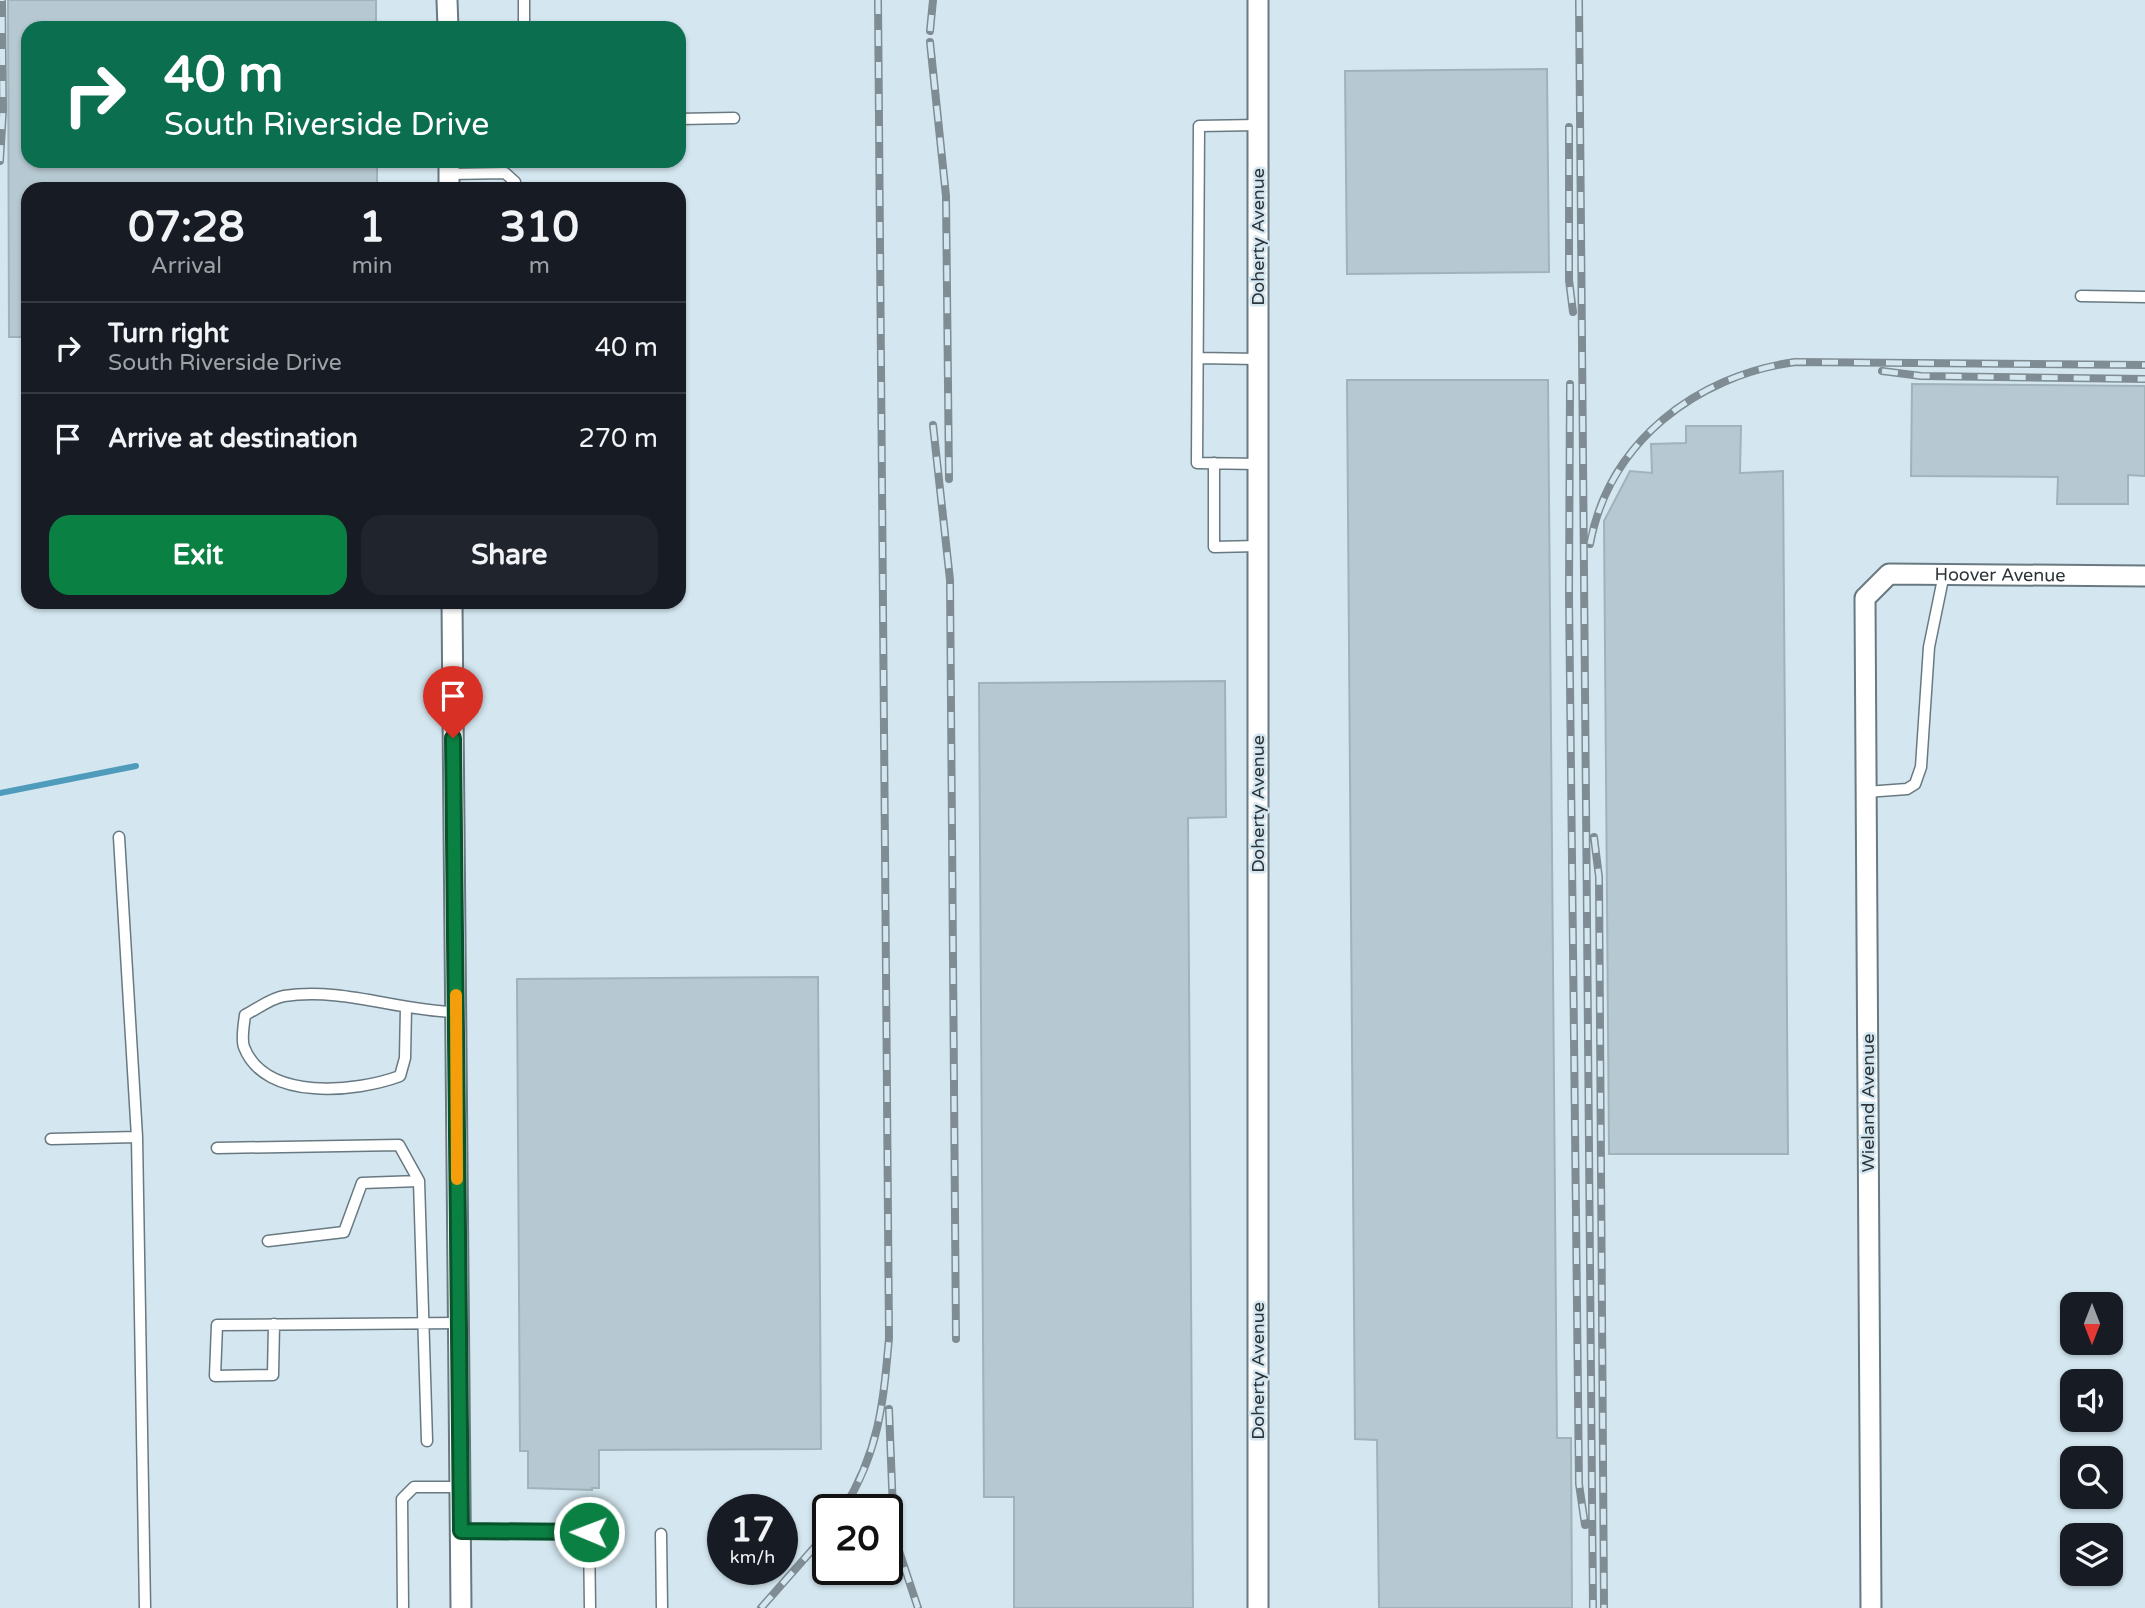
<!DOCTYPE html>
<style>
:root{--surface:#171b24;--page:#20242c;--text:#f1f3f6;--muted:#9ea1a6;--line:#363941;--accent:#0b8043}
body{margin:0;font-family:"Varela Round",sans-serif;background:var(--page);color:var(--text);height:100vh;display:flex;flex-direction:column;font-size:26px;white-space:nowrap}
*{box-sizing:border-box;margin:0}
p{font-size:23px;color:var(--muted)}
.icon{flex:none;width:38px;height:38px;fill:none;stroke:currentColor;stroke-width:2;stroke-linecap:round;stroke-linejoin:round}
.map{position:relative;flex:1;overflow:hidden}
.side{position:absolute;left:21px;top:182px;width:665px;height:427px;display:flex;flex-direction:column;background:var(--surface);border-radius:21px;box-shadow:0 2px 5px #0004}
.side>*{flex:none}
.hud{position:absolute;left:21px;top:21px;width:665px;height:147px;border-radius:21px;box-shadow:0 2px 5px #0004;background:#0b6e4f;color:#fff;overflow:hidden}
.needle{width:46px;rotate:180deg}
.controls{position:absolute;left:2060px;top:1292px;display:grid;gap:14px}
.controls a{display:grid;place-items:center;width:63px;height:63px;border-radius:14px;background:var(--surface);box-shadow:0 2px 5px #0004;font-size:35px}
.speed{position:absolute;left:707px;top:1494px;display:flex;gap:14px;font-size:35px;font-weight:700;text-align:center}
.speed>*{display:grid;place-content:center;width:91px;height:91px;border-radius:50%;background:var(--surface);box-shadow:0 2px 5px #0004;line-height:1}
.speed small{font-size:18px;font-weight:400}
.speed .limit{border:4px solid #111;border-radius:10px;background:#fff;color:#111}
.pin{position:absolute;display:grid;place-items:center;width:60px;height:60px;color:#fff;margin:-72px -30px;border-radius:50% 50% 50% 0;rotate:-45deg;box-shadow:0 0 7px #0007}
.pin .icon{rotate:45deg}
.me{position:absolute;width:77px;margin:-38px;rotate:271deg;stroke-linejoin:round;filter:drop-shadow(0 0 5px #0008)}
.turn{display:flex;align-items:center;gap:24px;height:147px;padding:0 28px;font-size:32px}
.turn .icon{width:91px;height:91px;stroke-width:2.5}
.turn b{display:block;font-size:49px;line-height:60px}
.eta{display:flex;justify-content:space-evenly;align-items:center;height:119px;text-align:center}
.eta b{font-size:42px;font-weight:800;line-height:49px}
.primary-button{display:flex;gap:14px;margin-top:auto;padding:14px 28px}
.primary-button a{flex:1;height:80px;border-radius:21px;background:var(--accent);color:#fff;font-size:28px;font-weight:800;line-height:80px;text-align:center}
.primary-button a+a{background:var(--page);color:var(--text)}
ul{padding:0;list-style:none}
li{display:flex;align-items:center;gap:21px;height:91px;padding:0 28px;border-top:2px solid var(--line)}
li div{flex:1}
li b{display:block;font-size:26px}
li em{font-style:normal}
.map>svg:first-child{display:block}
.lines{fill:none;stroke-linecap:round;stroke-linejoin:round}
.stream{stroke:#4e9bbc;stroke-width:6}
.building{fill:#b6c8d1;stroke:#a0b2ba;stroke-width:2}
.service-casing{stroke:#687981;stroke-width:13}
.minor-casing{stroke:#687981;stroke-width:23}
.service{stroke:#fff;stroke-width:10}
.minor{stroke:#fff;stroke-width:19}
.rail-casing{stroke:#7f8c93;stroke-width:8}
.rail{stroke:#d4e7f0;stroke-width:5;stroke-dasharray:16;stroke-linecap:butt}
.route-casing{stroke:#07532c;stroke-width:18}
.route{stroke:#0b8043;stroke-width:12}
.slow{stroke:#f59e0b;stroke-width:12}
.labels{text-anchor:middle;dominant-baseline:central;stroke-width:5;stroke-linejoin:round;paint-order:stroke}
.street-label{font-size:18px;fill:#2d3438;stroke:#d4e7f0}
</style>
<div class="map">
<svg width="2145" height="1608" viewBox="0 0 2145 1608">
<rect width="100%" height="100%" fill="#d4e7f0"/>
<g class="lines">
<path class="stream" d="M0 793 136 766"/>
</g>
<path class="building" d="M8 0H376V28H28V161H377V189H28V337H9Z
M1547 69 1549 272 1347 274 1345 71Z
M1347 380H1548L1557 1438H1571L1572 1608H1379L1377 1440 1355 1439Z
M1912 384 2145 386V476L2128 475V504H2057L2058 477 1911 476Z
M1686 426H1741L1740 473 1783 471 1788 1154H1609L1604 521 1630 471 1652 473 1651 444 1686 443Z
M1225 681 1226 817 1188 818 1193 1608H1014V1497H984L979 683Z
M818 977 821 1449 599 1450V1488H592V1490L528 1488V1451H520L517 979Z"/>
<g class="lines">
<defs>
<path id="service" d="M524 0V28
M679 119 734 118
M1258 125 1199 126 1197 463 1258 464
M449 174 505 173 515 182 516 189
M2081 296 2145 297
M1198 358 1258 359
M1214 463V547L1258 546
M1866 792 1907 789 1915 784 1921 767 1929 647 1944 574
M119 837 137 1137 145 1608
M406 1007 405 1058 400 1076C357 1092 265 1102 244 1047 241 1039 244 1024 245 1015 257 1009 271 998 284 996 342 987 399 1011 456 1012
M51 1139 137 1137
M217 1148 399 1145 419 1181 427 1441
M268 1241 344 1232 362 1183 419 1181
M274 1324 273 1375 215 1376 217 1325 459 1323
M461 1531 589 1532 590 1608
M661 1534 662 1608
M403 1608 402 1499 414 1487H460"/>
<g id="minor">
<path d="M447 0 448 28"/>
<path d="M449 161V189"/>
<path d="M452 602 461 1608"/>
<path d="M1258 1608V0"/>
<path id="s1" d="M1871 1608 1865 598 1889 574 2145 576"/>
</g>
</defs>
<use href="#service" class="service-casing"/>
<use href="#minor" class="minor-casing"/>
<use href="#service" class="service"/>
<use href="#minor" class="minor"/>
<defs>
<path id="rail" d="M1579 0 1593 1608
M930 31 933 0
M930 42 946 196 949 479
M1569 127V280L1573 312
M0 161 3 110 2 0
M1882 371 1921 376 2145 379
M1570 384 1569 594 1579 1484 1585 1525
M933 425 950 580 956 1339
M1590 544C1609 442 1696 376 1795 362L2145 365
M1594 837 1599 877 1604 1608
M889 1409 894 1536 918 1608
M843 1510C879 1451 883 1406 889 1338L878 0
M761 1608 828 1532"/>
</defs>
<use href="#rail" class="rail-casing"/>
<use href="#rail" class="rail"/>
</g>
<g class="lines">
<defs>
<path id="route" d="M453 738 461 1531 589 1532"/>
</defs>
<use href="#route" class="route-casing"/>
<use href="#route" class="route"/>
<path class="slow" d="M456 995 457 1179"/>
</g>
<g class="labels">
<g class="street-label">
<text transform="translate(1258 237) rotate(-90)">Doherty Avenue</text>
<text stroke="none"><textPath href="#s1" startOffset="1155">Hoover Avenue</textPath></text>
<text transform="translate(1258 804) rotate(-90)">Doherty Avenue</text>
<text transform="translate(1868 1103) rotate(-90)">Wieland Avenue</text>
<text transform="translate(1258 1371) rotate(-90)">Doherty Avenue</text>
</g>
</g>
</svg>
<div class="controls">
<a><svg class="needle" viewBox="-14 -14 28 28"><path d="M0-13l5 13h-10z" fill="#e53935"/><path d="M0 13l5-13h-10z" fill="#9ea1a6"/></svg></a>
<a><svg class="icon" aria-label="sound" viewBox="0 0 24 24"><path d="M4 9h4l5-4v14l-5-4H4zM17 9q2 3 0 6"/></svg></a>
<a><svg class="icon" aria-label="search" viewBox="0 0 24 24"><circle cx="10" cy="10" r="6"/><path d="M15 15l6 6"/></svg></a>
<a><svg class="icon" aria-label="layers" viewBox="0 0 24 24"><path d="M12 4l9 5-9 5-9-5zM3 14l9 5 9-5"/></svg></a>
</div>
<div class="speed"><div>17<small>km/h</small></div><div class="limit">20</div></div>
<div class="pin" style="left:453px;top:738px;background:#d93025"><svg class="icon" aria-label="arrive" viewBox="0 0 24 24"><path d="M6 21V4h12l-3 4 3 4H6"/></svg></div>
<svg class="me" style="left:589px;top:1532px" viewBox="-20 -20 40 40"><circle r="17" fill="#0b8043" stroke="#fff" stroke-width="3"/><path d="M0-11L8 9 0 5-8 9z" fill="#fff"/></svg>
<div class="hud">
<div class="turn"><svg class="icon" aria-label="right" viewBox="0 0 24 24"><path d="M7 20v-9h11M14 6l5 5-5 5"/></svg><div><b>40 m</b>South Riverside Drive</div></div>
</div>
<section class="side">
<div class="eta">
<div><b>07:28</b><p>Arrival</p></div>
<div><b>1</b><p>min</p></div>
<div><b>310</b><p>m</p></div>
</div>
<ul>
<li><svg class="icon" aria-label="right" viewBox="0 0 24 24"><path d="M7 20v-9h11M14 6l5 5-5 5"/></svg><div><b>Turn right</b><p>South Riverside Drive</p></div><em>40 m</em></li>
<li><svg class="icon" aria-label="arrive" viewBox="0 0 24 24"><path d="M6 21V4h12l-3 4 3 4H6"/></svg><div><b>Arrive at destination</b></div><em>270 m</em></li>
</ul>
<div class="primary-button"><a>Exit</a><a>Share</a></div>
</section>
</div>
